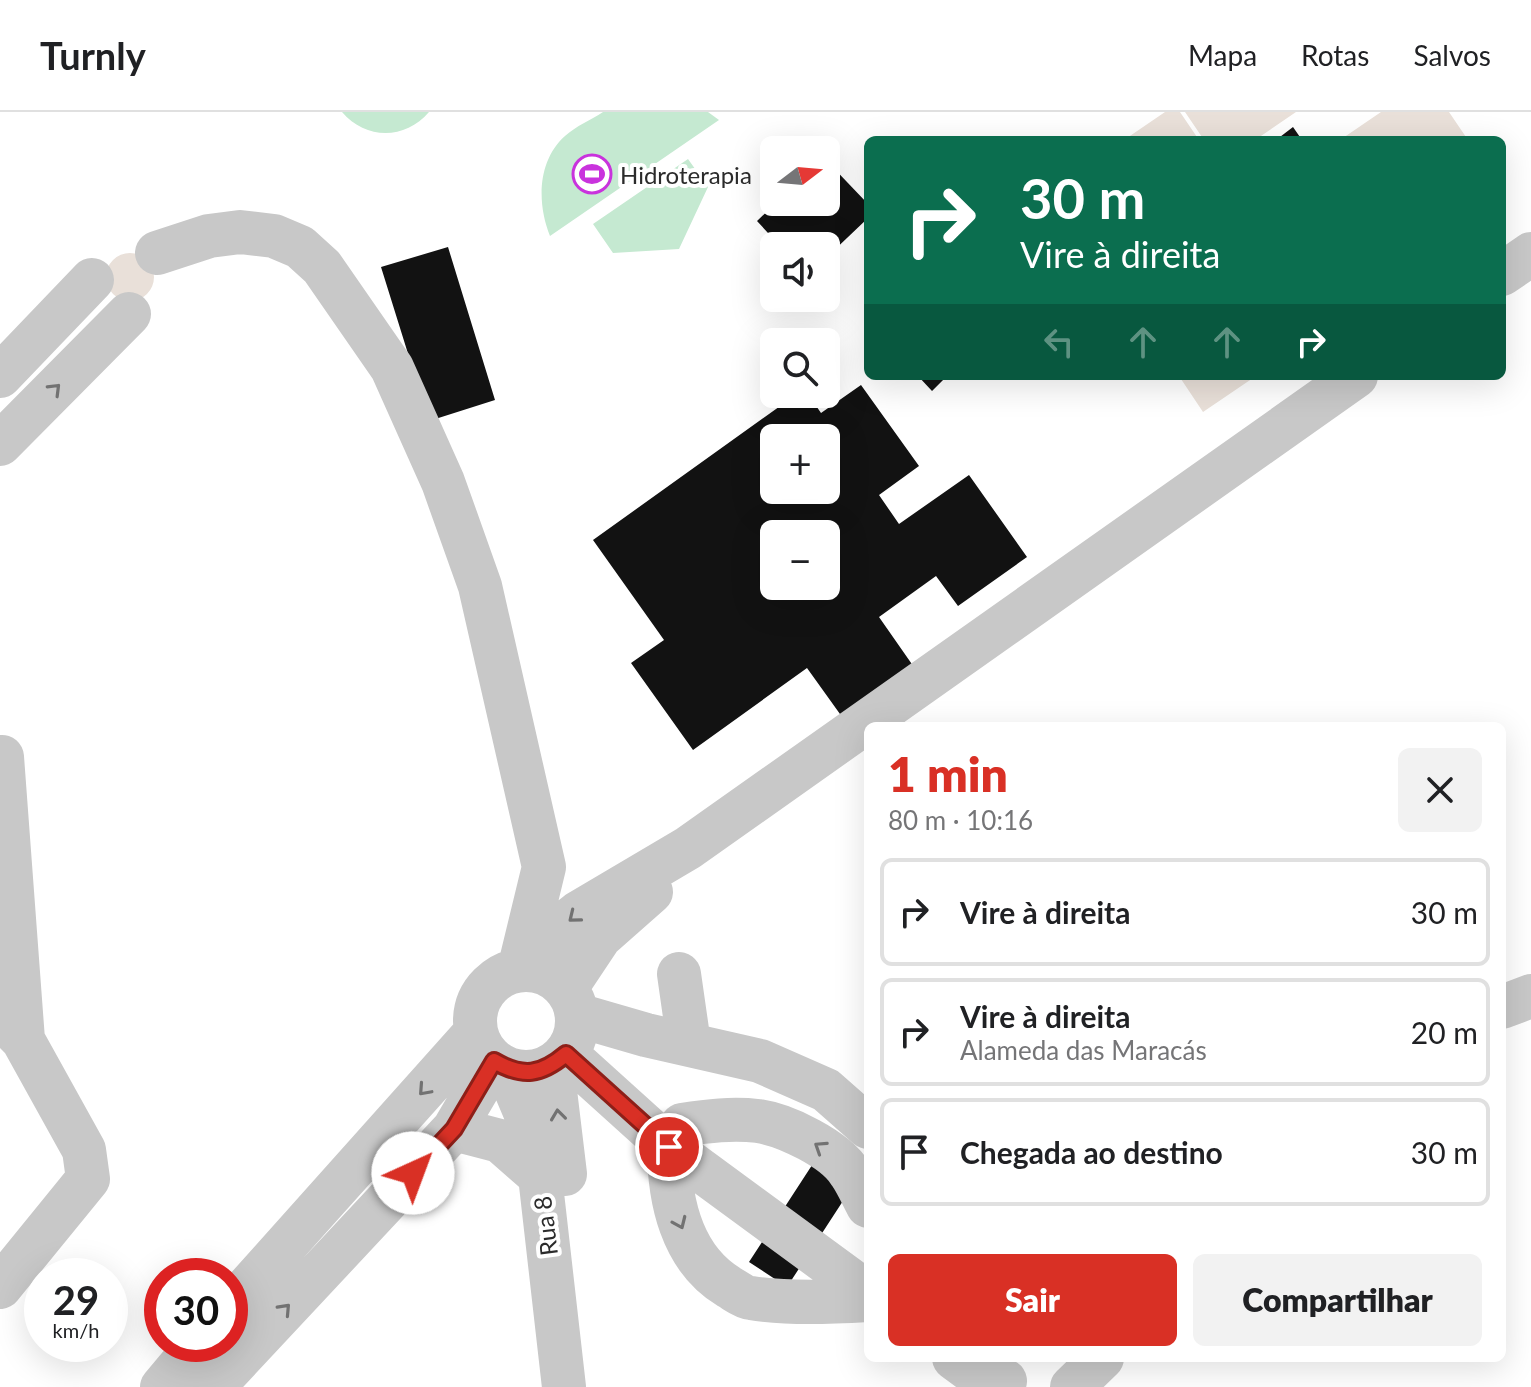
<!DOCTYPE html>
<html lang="pt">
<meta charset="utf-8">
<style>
:root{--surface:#fff;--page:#f2f2f2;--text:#202124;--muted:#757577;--line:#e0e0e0;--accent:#d93025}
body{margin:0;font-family:Lato,sans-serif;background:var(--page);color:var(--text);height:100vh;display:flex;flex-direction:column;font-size:30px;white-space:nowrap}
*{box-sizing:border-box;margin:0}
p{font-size:26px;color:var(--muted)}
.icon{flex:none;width:44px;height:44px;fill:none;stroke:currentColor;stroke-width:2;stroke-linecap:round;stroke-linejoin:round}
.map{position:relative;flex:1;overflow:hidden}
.drawer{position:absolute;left:864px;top:610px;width:642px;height:640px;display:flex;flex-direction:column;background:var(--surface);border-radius:12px;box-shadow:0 8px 32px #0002}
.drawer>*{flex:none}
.hud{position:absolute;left:864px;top:24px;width:642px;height:244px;border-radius:12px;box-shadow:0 8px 32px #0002;background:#0b6e4f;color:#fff;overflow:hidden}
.needle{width:52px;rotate:74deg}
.fabs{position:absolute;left:760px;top:24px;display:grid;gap:16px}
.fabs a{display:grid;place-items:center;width:80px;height:80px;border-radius:12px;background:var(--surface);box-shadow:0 8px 32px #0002;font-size:40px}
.speed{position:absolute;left:24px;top:1146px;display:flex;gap:16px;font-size:40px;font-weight:700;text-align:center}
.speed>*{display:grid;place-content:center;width:104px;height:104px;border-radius:50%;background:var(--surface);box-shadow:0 8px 32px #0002;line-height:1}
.speed small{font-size:20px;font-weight:400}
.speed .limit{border:12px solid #d22;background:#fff;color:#111}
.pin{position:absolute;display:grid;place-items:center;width:68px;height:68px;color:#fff;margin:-34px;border:4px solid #fff;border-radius:50%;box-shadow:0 2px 8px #0007}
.me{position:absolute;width:88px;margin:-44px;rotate:43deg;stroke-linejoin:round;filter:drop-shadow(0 0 6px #0008)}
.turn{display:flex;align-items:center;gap:28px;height:168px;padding:0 24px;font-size:36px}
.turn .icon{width:104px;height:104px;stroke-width:2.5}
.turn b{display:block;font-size:56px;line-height:68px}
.lanes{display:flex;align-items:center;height:76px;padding:0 24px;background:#0003;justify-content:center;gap:40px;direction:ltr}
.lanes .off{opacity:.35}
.round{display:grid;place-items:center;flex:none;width:84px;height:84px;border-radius:12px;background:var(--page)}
.head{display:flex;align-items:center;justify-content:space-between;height:136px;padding:0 24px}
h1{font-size:48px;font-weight:800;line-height:60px;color:var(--accent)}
.primary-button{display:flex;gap:16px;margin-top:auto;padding:16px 24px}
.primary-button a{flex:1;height:92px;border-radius:12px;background:var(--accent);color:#fff;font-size:32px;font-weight:800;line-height:92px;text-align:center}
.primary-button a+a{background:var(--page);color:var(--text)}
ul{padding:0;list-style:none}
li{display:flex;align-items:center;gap:24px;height:108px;margin:0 16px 12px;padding:0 8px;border:4px solid var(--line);border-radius:12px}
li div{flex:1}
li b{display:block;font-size:30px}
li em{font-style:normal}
header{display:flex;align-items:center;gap:48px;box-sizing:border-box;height:112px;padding:0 40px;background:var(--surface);border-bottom:2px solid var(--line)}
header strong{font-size:38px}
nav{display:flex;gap:44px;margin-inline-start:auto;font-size:28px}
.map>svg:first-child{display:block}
.green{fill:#e9e0d9}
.water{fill:#c5e9d1}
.building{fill:#121212;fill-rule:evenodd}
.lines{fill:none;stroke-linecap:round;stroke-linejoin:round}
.minor{stroke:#c8c8c8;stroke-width:44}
.oneway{stroke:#727272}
.route-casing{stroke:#8d1f18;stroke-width:20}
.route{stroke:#d93025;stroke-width:14}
.labels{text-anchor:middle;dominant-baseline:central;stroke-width:8;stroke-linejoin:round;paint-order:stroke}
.poi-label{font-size:24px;fill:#2b2b2b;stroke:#fff;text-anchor:start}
.street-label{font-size:24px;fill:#2b2b2b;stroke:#fff}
</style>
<header>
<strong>Turnly</strong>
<nav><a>Mapa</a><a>Rotas</a><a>Salvos</a></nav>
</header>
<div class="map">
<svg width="1531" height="1275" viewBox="0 0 1531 1275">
<rect width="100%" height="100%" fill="#fff"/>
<path class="green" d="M1165 0H1180L1199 28H1124Z
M1185 0H1296L1255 28H1204Z
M1381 0H1449L1468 28H1340Z
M106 165a24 24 0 1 1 48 0a24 24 0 1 1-48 0Z
M1179 264H1256L1203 300Z"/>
<path class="water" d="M342 0H429C405 28 366 28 342 0Z
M603 0H708L719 8 550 124C537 92 537 49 565 24 576 14 591 8 603 0Z
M688 47 708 75 679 137 613 141 593 112Z"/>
<path class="building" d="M1293 15 1302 28H1276Z
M826 48 868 92V106L826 146V134H780L757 109 777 90H826Z
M448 135 495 288 429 309 381 155Z
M918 264H947L932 279Z
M861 273 919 354 879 383 899 412 969 363 1027 445 958 494 936 464 879 505 916 558 845 609 807 556 693 638 631 551 664 528 593 428 797 282H808L821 301ZM774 326H826V378H774ZM774 422H826V474H774Z
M816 1047 854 1072 787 1175 749 1150Z"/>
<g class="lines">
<path class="minor" d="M157 141 209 124 240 120 274 124 300 135 322 155 392 256 443 370 480 474 544 755 519 858
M1502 162 1531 142
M0 264 92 168
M0 332 129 202
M527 857 564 812 578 801 688 736 1356 264
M475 909a51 51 0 1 1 102 0a51 51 0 1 1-102 0Z
M679 862 689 932
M566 876 600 825 651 780
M1502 895 1531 884
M577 903 646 923 760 949 826 978 868 1015
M0 905 23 928 2 645
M566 942 669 1035 868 1181
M552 954 565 1062
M507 957 528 1007 540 1064 564 1275
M682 1013C708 1009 732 1006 758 1009 786 1013 835 1037 850 1061 857 1071 862 1083 868 1094
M454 1017 500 1029 540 1064
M669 1035C669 1087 681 1146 729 1175 736 1179 743 1185 751 1186 787 1192 832 1190 868 1188
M0 1175 88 1067 84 1038 23 928
M230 1195 476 920
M954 1246 989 1272 1005 1269
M162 1275 198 1232
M213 1275 454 1017 494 949
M1072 1275 1102 1246"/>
</g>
<defs><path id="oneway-chevron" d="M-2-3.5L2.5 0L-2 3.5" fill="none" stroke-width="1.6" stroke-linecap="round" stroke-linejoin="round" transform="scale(2)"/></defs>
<g class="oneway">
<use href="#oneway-chevron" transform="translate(55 277) rotate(-45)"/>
<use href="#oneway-chevron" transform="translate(574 805) rotate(141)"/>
<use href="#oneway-chevron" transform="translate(424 978) rotate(132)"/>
<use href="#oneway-chevron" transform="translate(558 1003) rotate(-97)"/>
<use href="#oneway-chevron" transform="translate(820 1035) rotate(-147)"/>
<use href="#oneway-chevron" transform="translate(680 1111) rotate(66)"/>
<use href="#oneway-chevron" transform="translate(285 1197) rotate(-47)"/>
</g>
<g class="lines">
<defs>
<path id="route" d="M413 1061 454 1017 494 949C523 966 541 963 566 942L669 1035"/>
</defs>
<use href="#route" class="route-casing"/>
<use href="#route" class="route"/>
</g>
<defs>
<symbol id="stadium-ring" viewBox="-11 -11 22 22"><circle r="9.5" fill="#fff" stroke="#c933dd" stroke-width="1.5"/><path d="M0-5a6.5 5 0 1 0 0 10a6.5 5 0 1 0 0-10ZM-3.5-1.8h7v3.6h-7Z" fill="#c933dd"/></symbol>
</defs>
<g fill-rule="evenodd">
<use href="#stadium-ring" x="570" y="40" width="44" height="44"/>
</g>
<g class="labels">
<g class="poi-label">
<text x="620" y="62">Hidroterapia</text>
</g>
<g class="street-label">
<text transform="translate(545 1114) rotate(-97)">Rua 8</text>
</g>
</g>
</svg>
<div class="fabs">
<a><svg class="needle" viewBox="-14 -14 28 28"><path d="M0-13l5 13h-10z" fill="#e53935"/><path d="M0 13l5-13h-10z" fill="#757577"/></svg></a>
<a><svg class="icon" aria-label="sound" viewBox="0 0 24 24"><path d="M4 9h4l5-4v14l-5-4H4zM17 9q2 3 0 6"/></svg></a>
<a><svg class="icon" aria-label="search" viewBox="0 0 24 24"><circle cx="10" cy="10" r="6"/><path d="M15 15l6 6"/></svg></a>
<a>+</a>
<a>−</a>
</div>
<div class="speed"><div>29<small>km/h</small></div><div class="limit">30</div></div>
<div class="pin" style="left:669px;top:1035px;background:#d93025"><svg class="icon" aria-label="arrive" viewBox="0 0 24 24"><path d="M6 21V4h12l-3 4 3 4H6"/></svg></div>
<svg class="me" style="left:413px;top:1061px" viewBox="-20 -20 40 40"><circle r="19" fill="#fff"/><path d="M0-13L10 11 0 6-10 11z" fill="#d93025"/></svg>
<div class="hud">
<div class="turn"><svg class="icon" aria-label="right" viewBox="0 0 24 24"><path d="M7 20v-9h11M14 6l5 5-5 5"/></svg><div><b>30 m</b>Vire à direita</div></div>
<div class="lanes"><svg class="icon off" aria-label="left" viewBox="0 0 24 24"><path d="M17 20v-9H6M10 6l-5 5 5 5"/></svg><svg class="icon off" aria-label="ahead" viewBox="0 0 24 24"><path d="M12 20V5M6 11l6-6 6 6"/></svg><svg class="icon off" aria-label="ahead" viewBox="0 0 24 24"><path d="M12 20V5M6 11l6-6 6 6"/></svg><svg class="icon" aria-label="right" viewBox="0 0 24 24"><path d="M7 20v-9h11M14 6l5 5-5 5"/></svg></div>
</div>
<section class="drawer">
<div class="head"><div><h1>1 min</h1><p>80 m · 10:16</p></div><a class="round"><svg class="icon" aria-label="close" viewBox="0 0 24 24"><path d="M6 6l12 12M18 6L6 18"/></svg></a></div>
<ul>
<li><svg class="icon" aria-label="right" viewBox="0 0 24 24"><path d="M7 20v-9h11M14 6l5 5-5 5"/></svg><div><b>Vire à direita</b></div><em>30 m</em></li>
<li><svg class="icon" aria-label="right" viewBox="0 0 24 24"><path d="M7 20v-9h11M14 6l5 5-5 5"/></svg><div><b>Vire à direita</b><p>Alameda das Maracás</p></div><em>20 m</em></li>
<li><svg class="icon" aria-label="arrive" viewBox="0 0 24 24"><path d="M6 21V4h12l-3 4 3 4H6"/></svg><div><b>Chegada ao destino</b></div><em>30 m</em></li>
</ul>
<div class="primary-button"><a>Sair</a><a>Compartilhar</a></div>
</section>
</div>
